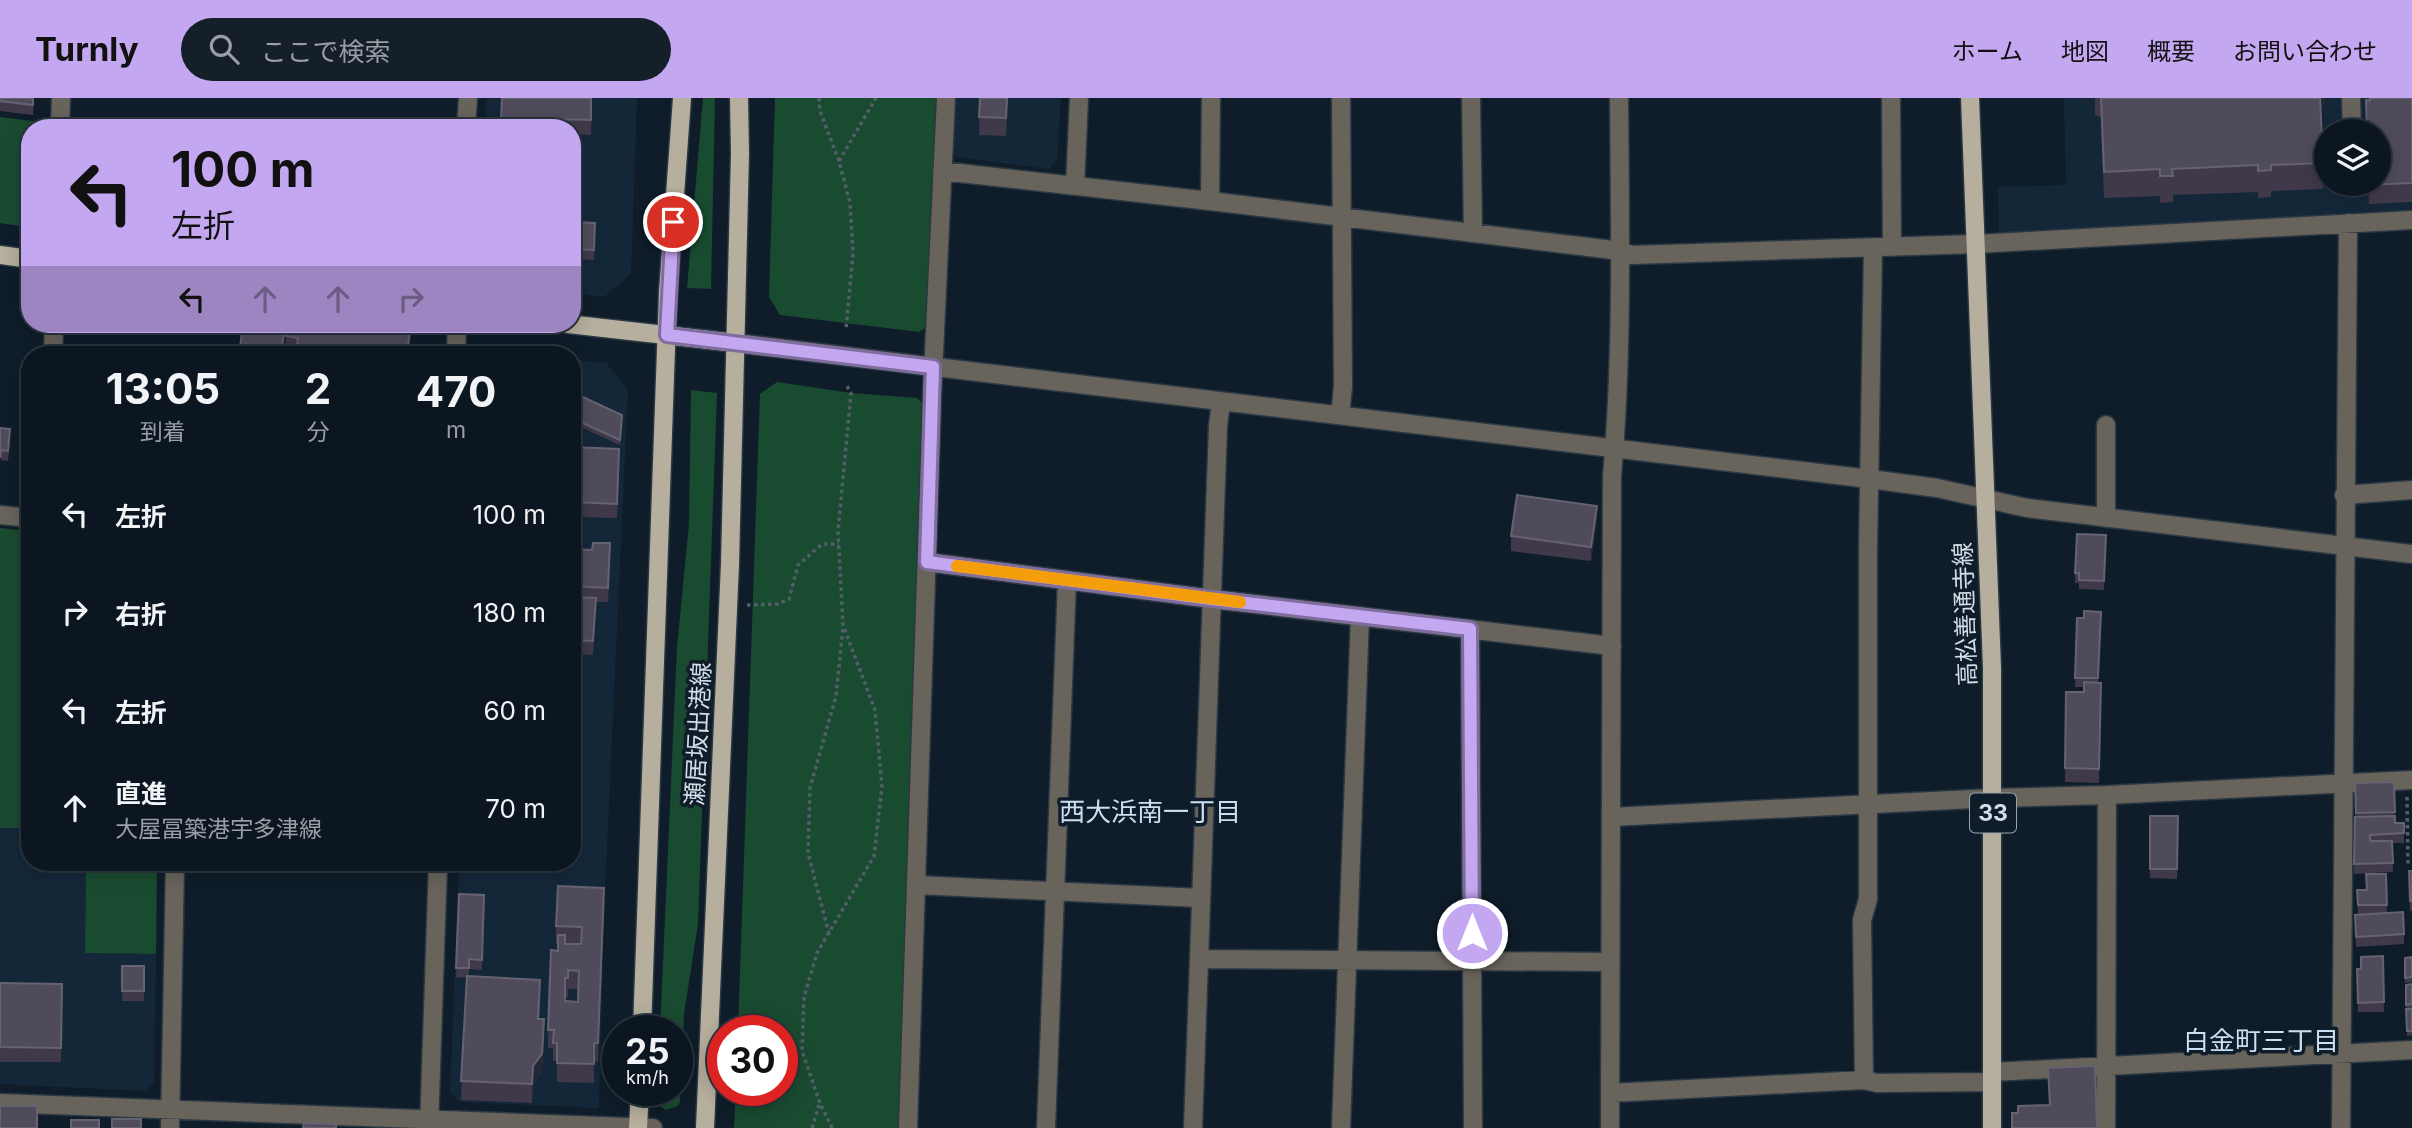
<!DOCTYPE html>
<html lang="ja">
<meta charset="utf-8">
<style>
:root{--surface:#0b1620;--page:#141f29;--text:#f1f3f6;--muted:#9a9fa5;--line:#2b353e;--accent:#c4a7f1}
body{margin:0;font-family:Inter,"Noto Sans JP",sans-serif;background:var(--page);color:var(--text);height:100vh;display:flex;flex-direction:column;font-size:26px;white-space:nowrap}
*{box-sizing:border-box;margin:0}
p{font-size:23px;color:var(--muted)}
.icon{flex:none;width:38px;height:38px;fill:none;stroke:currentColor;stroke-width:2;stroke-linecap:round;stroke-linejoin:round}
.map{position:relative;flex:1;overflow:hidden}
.panel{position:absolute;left:21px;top:248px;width:560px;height:525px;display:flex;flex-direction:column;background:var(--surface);border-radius:28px;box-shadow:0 4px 18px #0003,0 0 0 2px var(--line)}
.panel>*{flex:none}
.top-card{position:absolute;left:21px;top:21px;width:560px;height:214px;border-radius:28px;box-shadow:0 4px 18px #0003,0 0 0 2px var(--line);background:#c4a7f1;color:#111;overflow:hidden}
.controls{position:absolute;left:2314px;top:21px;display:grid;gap:14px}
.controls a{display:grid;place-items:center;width:77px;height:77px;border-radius:50%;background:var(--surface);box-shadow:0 4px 18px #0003,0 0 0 2px var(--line);font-size:35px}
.speed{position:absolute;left:602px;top:917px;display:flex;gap:14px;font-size:35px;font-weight:700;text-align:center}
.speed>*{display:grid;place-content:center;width:91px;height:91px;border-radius:50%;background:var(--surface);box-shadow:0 4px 18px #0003,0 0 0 2px var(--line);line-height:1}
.speed small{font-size:18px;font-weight:400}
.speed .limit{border:10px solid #d22;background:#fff;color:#111}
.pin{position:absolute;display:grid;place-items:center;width:60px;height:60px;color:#fff;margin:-30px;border:4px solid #fff;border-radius:50%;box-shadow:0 2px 7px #0007}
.me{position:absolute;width:77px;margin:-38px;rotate:0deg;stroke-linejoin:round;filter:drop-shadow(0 0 5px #0008)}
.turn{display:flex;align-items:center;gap:24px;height:147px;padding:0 35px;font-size:32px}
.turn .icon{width:91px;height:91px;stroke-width:2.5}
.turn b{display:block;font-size:49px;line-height:60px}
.lanes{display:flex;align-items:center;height:66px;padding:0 35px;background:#0003;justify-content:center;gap:35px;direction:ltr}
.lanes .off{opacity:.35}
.eta{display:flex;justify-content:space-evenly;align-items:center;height:119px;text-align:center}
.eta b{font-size:42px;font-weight:700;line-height:49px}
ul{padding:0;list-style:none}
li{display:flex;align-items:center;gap:21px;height:98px;padding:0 35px}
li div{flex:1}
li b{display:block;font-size:26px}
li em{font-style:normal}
header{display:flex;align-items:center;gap:42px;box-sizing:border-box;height:98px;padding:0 35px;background:var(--accent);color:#111}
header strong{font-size:33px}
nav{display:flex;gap:38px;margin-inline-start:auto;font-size:24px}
.search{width:490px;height:63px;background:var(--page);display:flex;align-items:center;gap:18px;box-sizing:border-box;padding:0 24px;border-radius:38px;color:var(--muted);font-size:26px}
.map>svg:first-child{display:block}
.built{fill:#142739;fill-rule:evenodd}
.green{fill:#194b30}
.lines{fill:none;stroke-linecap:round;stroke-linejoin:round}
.minor-casing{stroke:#2b3844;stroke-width:21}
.major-casing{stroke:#2b3844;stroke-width:21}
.path{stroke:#525e6a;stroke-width:3.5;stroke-dasharray:3.5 3.5;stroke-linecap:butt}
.minor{stroke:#68645c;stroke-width:18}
.major{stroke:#b6af9d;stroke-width:18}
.wall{fill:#40394a;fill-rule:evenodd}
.shaded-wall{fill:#262736}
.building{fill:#504b5b;stroke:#656271;stroke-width:2;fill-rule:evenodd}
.route-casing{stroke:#7f6d9d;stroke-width:18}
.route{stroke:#c4a7f1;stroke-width:12}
.slow{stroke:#f59e0b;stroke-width:12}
.labels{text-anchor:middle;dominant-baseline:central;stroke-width:7;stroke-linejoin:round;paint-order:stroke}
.shield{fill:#0f1d2a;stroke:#99a3ae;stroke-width:2}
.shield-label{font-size:23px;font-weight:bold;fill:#d4dde7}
.street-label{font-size:24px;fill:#d4dde7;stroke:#0f1d2a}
.neighbourhood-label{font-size:26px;fill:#ccdef1;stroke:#0f1d2a}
</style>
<header>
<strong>Turnly</strong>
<div class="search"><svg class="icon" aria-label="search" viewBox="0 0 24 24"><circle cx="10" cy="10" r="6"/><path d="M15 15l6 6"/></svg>ここで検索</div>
<nav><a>ホーム</a><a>地図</a><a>概要</a><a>お問い合わせ</a></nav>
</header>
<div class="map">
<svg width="2412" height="1030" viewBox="0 0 2412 1030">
<rect width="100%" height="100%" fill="#0f1d2a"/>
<path class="built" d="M486 0H637L631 176 604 199 572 195V30H485Z
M953 0H1061L1057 61 1049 71 956 59 950 49Z
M2064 0H2412V115L1999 136 1998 89 2066 87ZM2326 33H2378V86H2326Z
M572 261 606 265 628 292 605 792 599 1010 460 1004 450 994 459 765H572Z
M0 730H30V765H86L85 855 156 856 154 984 146 993 0 986Z"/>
<path class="green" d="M703 0H715L711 191 687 190Z
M775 0H937L927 229 919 234 780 217 769 199Z
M0 19 40 24V30H30V127L27 129 0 125Z
M777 284 851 295 918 300 923 307 898 1030H734L736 992H782V933H738L760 296Z
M691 292 717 295 698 826 684 916 680 1003 678 1008 666 1012C657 1007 656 1002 657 992H677V933H660L677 549 689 426Z
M0 430 30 433V730H0Z
M86 765H157L156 856 85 855Z"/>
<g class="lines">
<defs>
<path id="minor" d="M1471 0 1473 135
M1891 0 1892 149
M2351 0 2352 33
M60 30 61 0
M466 30 468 0
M942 73 1210 103 1621 153 1632 157 1975 146 2412 122
M1075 88 1079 0
M1210 103 1211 0
M736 245 1870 381 1937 390 2027 410 2412 456
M53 257 54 226
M456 257 457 226
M1340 317 1343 289 1341 0
M2106 327V420
M2344 397 2412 392
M0 417 30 420
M927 464 1212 501 1612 548
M1470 531 1473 1030
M1611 719 1993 700 2107 697 2412 682
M916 787 1201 800
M1199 861 1610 864
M1992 974 2412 952
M1864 982 1862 822 1868 801V451L1873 151
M1610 995 1864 982 1877 985 1992 984
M0 1005 653 1030
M170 1030 175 765
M429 1030 438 765
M908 1030 932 297 946 0
M1046 1030 1067 482
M1193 1030 1218 328 1221 304
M1341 1030 1360 518
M1610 1030 1612 378C1623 252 1620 126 1619 0
M2106 1030 2107 697
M2341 1030 2348 125"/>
<path id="major" d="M1970 0 1992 570V1030
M0 157 30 161
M568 226 736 245
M642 933 668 194 682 0
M638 1030 640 992
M705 1030 730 466 740 55 739 0"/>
</defs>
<use href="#minor" class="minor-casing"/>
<use href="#major" class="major-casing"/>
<path class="path" d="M819 0 820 13 839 63 850 105 853 155 846 231
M839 63 876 0
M747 507 778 506 789 501 798 467 822 446H839
M2407 699 2408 767
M829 836 808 755 810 690 836 598 843 529
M812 1030 819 1007
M832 1030 820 1005 802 953 804 899 817 855 874 758 882 689 875 612 843 527 838 433 851 295 847 288"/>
<use href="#minor" class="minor"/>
<use href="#major" class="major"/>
</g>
<path class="wall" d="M0 0H34L33 17 0 13Z
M502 0H592L591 37 572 36V30H501Z
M980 0H1008L1006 38 979 37Z
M2095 0H2325V5L2321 9 2323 91 2271 93V99L2258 100V94L2173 97V104L2160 105V98L2104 100 2101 19 2095 17Z
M2369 0H2412V104L2369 106 2368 86H2378V33H2366V2H2369Z
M572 124 595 125 594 162 572 161Z
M243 226 410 249 409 257H296V254L286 253V244L284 257H239Z
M572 294 622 317 620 347 572 325Z
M0 330 10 341 8 363 1 362Z
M572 345 576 349 619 365 617 420 572 419Z
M1597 422 1591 463 1511 453V438Z
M2106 437 2104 492 2079 491V485H2075V475Z
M572 451 610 459 608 504H596L593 557 572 556Z
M2101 514 2098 585H2101L2099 685 2065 684 2066 594H2084V589H2075L2077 520H2084Z
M2355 685 2395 714V725H2404V745H2392L2393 774 2354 776 2355 719Z
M2150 718H2178L2177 781 2150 780Z
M2409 773H2412V813H2410Z
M2386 776 2387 815 2404 836V846L2356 849 2355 817H2358L2357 792H2366Z
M459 796 484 797 482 872 469 871V878L540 900 539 921 544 940 542 974 533 986 532 1005 461 1002 467 880 456 879Z
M604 808 598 964 594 963V985L557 984V963H553V950H548V932L558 853V846H556V828ZM568 891H578V904L565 903V899H568Z
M2383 858 2384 914H2358L2357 871H2361Z
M2412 859V884L2405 885V860Z
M122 868H144V903H122Z
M0 885 62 886 61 964H0Z
M2412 886V937L2407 938 2406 887Z"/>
<path class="shaded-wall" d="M2320 0H2325V5L2320 10Z
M285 226H288L284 257H281Z
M410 235V249L409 257H407Z
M1597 408V422L1591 463V449Z
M604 790V808L598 964V945Z
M544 921 542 974 533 986 532 1005 533 968Z"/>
<path class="building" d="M0 0H33V7L0 3Z
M502 0H591V22L501 20Z
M980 0H1007L1006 20 979 19Z
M2101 0H2320L2323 65 2271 67V72L2258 73V67L2172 71 2173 78H2160V71L2104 74Z
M2370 0H2412V85L2369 87V86H2378V33H2367L2366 2H2370Z
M572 124 595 125 594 152 572 151Z
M243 226H285L281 257H239Z
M288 226H340L410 235 407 253 400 252 399 257H309L296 256 298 240 286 238Z
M572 294 622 317 620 342 572 320Z
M0 330 10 331 8 353 1 352 0 360Z
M572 345H576V349H572Z
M572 349 619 351 617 406 572 404Z
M1517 397 1597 408 1591 449 1511 438Z
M2077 436 2106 437 2104 483 2079 482V475H2075Z
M593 445H610L608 490 572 488V451L592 452Z
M572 499 596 500 593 543 572 542Z
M2084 513 2101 514 2098 580H2075L2077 520H2084Z
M2084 584 2101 585 2099 671 2065 670 2066 594H2084Z
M2394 684 2395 714 2356 715 2355 685Z
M2150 718H2178L2177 771H2150Z
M2395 718V725H2404V735L2370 737V743H2392L2393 765 2354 766 2355 719Z
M2409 773H2412V803H2410Z
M2366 776H2386L2387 807H2358L2357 792H2367Z
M558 788 604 790 598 945H594V966L557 965V945H553L554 932H548L551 852 558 853V837H565V846H581L582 829 556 828ZM568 872 579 873 578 904 565 903V880H568Z
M459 796 484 797 482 862 469 861V870H456Z
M2403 814 2404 836 2356 839 2355 817Z
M2383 858 2384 904 2358 905 2357 871H2361V859Z
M2412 859V879L2405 880V860Z
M122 868H144V893H122Z
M467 878 540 882 538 921H544L542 956 533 968 532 986 461 983Z
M0 885 62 886 61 950 0 949Z
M2412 886V906L2406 907V887Z
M2406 911H2412V933H2407Z
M2095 968 2097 1030H2012V1015H2018V1008L2050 1007 2048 970Z
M0 1008H37V1030H0Z
M112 1021H141V1030H112Z
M71 1022H99V1030H71Z
M304 1025 336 1026V1030H303Z"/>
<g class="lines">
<defs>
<path id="route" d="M673 124 667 237 933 269 927 464 1212 501 1470 531 1472 835"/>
</defs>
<use href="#route" class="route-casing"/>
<use href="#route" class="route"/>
<path class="slow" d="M957 468 1240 504"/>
</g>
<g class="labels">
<rect class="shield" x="1970" y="695.5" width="46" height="39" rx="5"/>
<g class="shield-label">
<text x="1993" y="715">33</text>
</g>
<g class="street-label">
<text transform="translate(1965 516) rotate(-92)">高松善通寺線</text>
<text transform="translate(698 636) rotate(-87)">瀬居坂出港線</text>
</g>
<g class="neighbourhood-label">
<text x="1150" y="713">西大浜南一丁目</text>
<text x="2261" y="942">白金町三丁目</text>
</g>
</g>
</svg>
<div class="controls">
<a><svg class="icon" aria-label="layers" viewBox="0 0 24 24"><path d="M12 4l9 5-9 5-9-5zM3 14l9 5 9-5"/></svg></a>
</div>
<div class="speed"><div>25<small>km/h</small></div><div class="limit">30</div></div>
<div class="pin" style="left:673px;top:124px;background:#d93025"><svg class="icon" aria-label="arrive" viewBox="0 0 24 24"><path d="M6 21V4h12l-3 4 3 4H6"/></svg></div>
<svg class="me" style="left:1472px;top:835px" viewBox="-20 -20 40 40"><circle r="17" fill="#c4a7f1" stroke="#fff" stroke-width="3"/><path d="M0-11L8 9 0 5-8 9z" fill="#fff"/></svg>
<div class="top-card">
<div class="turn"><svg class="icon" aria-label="left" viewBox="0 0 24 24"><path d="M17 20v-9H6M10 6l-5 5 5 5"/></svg><div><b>100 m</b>左折</div></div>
<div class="lanes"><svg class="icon" aria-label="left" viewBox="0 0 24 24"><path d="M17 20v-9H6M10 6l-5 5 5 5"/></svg><svg class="icon off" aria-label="ahead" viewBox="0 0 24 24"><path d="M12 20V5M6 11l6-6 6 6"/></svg><svg class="icon off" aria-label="ahead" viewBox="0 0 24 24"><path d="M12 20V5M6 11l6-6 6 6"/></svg><svg class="icon off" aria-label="right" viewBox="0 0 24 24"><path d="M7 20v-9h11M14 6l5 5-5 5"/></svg></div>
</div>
<section class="panel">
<div class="eta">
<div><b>13:05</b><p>到着</p></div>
<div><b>2</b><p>分</p></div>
<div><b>470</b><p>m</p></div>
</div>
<ul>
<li><svg class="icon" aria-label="left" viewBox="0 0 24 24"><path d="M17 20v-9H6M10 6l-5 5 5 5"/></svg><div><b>左折</b></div><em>100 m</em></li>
<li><svg class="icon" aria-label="right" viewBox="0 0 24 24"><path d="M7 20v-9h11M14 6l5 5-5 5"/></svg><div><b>右折</b></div><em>180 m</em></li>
<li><svg class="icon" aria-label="left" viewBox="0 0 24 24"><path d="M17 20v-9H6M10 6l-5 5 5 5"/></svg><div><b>左折</b></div><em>60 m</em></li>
<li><svg class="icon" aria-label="ahead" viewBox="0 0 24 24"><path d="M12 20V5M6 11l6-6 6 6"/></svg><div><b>直進</b><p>大屋冨築港宇多津線</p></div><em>70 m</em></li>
</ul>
</section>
</div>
